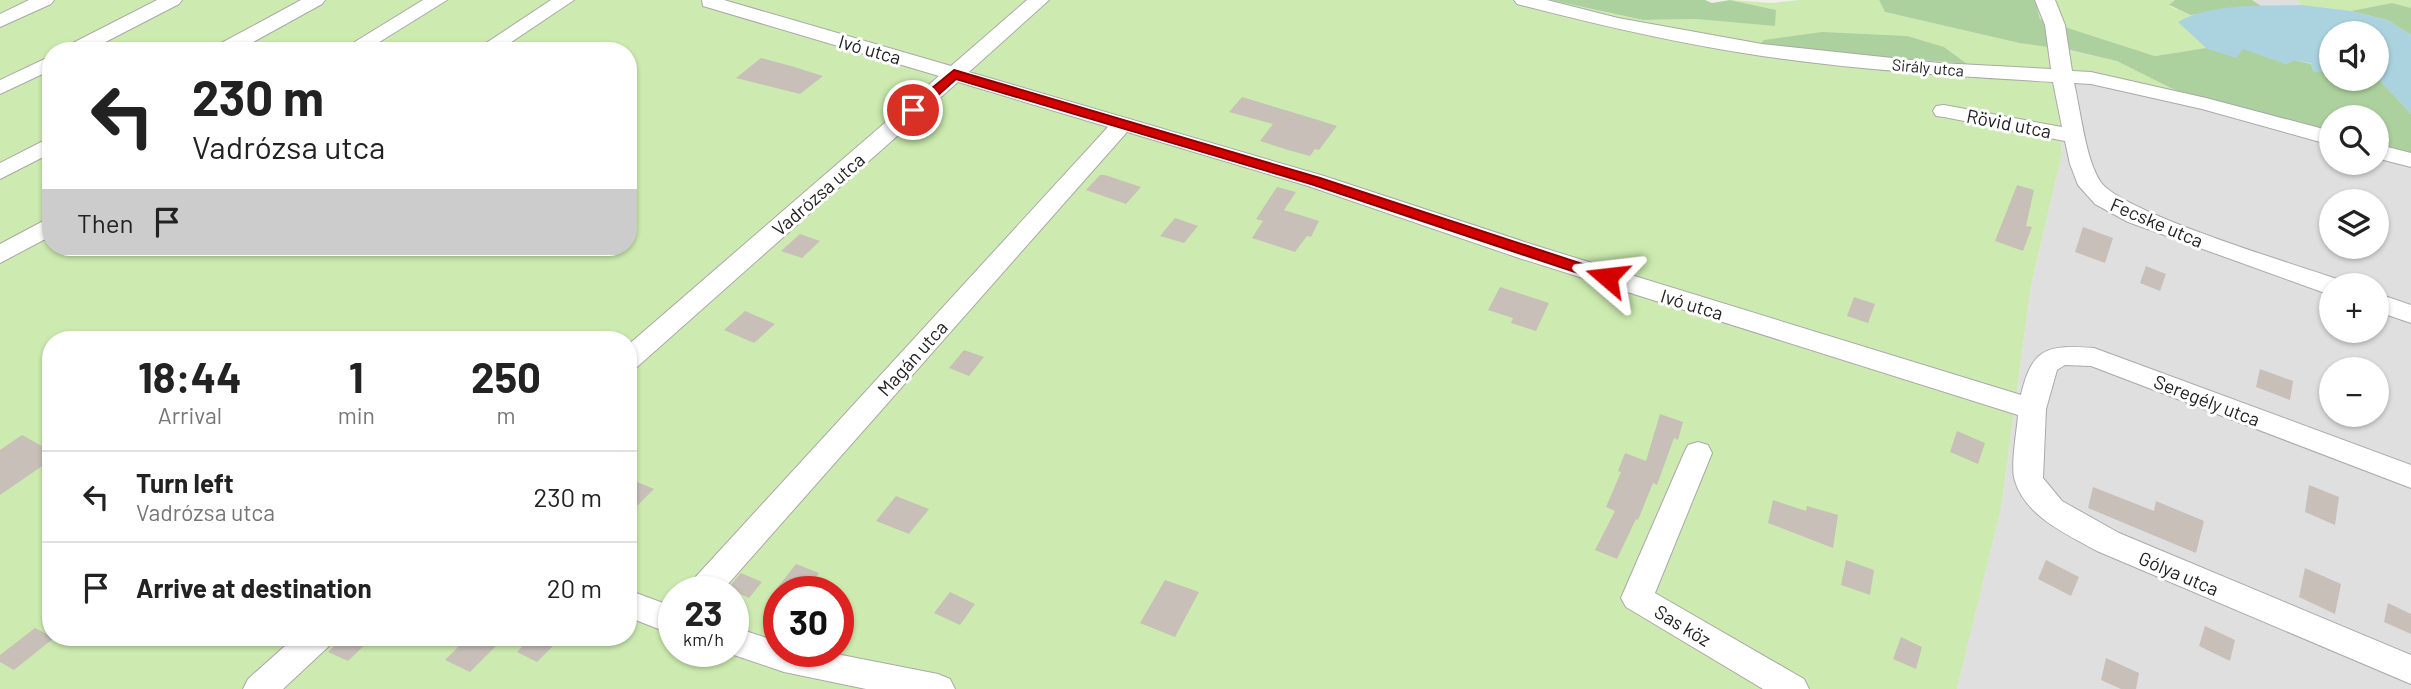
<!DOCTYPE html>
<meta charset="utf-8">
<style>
:root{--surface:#fff;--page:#f6f6f6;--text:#222;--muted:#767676;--line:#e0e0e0}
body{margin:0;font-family:Barlow,sans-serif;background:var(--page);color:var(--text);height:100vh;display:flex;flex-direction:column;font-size:26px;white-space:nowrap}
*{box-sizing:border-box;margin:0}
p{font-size:23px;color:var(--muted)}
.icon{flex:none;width:38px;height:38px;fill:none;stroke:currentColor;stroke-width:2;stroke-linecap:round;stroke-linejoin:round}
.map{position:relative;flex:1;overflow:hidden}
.drawer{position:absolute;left:42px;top:331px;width:595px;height:315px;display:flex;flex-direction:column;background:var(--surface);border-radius:28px;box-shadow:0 2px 5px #0004}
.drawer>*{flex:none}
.hud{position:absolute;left:42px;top:42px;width:595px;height:214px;border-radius:28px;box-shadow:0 2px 5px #0004;background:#fff;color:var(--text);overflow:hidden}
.controls{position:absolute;left:2319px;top:21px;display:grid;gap:14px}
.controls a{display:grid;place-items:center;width:70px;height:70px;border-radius:50%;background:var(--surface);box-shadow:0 2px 5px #0004;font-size:35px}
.speed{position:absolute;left:658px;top:576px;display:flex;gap:14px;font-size:35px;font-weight:700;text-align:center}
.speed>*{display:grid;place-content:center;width:91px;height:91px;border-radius:50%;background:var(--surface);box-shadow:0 2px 5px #0004;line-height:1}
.speed small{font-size:18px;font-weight:400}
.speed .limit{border:10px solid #d22;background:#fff;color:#111}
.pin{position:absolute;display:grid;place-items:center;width:60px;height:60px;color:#fff;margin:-30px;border:4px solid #fff;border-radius:50%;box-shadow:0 2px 7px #0007}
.me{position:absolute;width:77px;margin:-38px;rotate:287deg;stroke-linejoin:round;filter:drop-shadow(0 0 5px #0008)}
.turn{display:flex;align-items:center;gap:24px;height:147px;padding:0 35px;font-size:32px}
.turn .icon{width:91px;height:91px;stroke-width:2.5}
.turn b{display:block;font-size:49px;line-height:60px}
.then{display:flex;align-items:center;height:66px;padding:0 35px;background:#0003;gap:14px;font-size:26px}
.eta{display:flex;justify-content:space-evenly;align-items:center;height:119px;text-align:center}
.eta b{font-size:42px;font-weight:700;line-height:49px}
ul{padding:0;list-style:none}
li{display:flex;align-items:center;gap:21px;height:91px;padding:0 35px;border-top:2px solid var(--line)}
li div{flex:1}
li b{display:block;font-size:26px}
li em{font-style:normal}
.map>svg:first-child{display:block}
.residential{fill:#e0dfdf;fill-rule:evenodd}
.grass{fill:#cdebb0;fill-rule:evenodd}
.forest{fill:#add19e}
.water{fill:#aad3df}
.building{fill:#c7bfb8}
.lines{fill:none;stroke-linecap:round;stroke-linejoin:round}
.minor-casing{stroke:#a9a9a9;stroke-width:2}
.minor{fill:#fff;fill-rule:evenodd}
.route{fill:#d40000;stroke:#8a0000;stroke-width:2}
.labels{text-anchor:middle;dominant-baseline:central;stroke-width:6;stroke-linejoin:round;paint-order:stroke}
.far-street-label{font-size:16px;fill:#222;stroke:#fff}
.street-label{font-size:19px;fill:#222;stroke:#fff}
</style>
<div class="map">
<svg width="2411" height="689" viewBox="0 0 2411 689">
<rect width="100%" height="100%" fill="#f2efe9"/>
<path class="residential" d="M2201 0H2401L2411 3V689H1957L2001 509 2031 286 2062 154 2053 44 2212 78 2164 15ZM2331 33H2376V79H2331ZM2331 117H2376V163H2331ZM2331 201H2376V247H2331ZM2331 285H2376V331H2331ZM2331 369H2376V415H2331Z"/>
<path class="grass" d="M0 0H1550L1643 20 1696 19 1775 10 1730 0 1772 3 1800 0H1879L1885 12 2019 43 2053 44 2054 48 2117 61 2185 95 2087 71 2055 72 2062 154 2031 286 2001 509 1957 689H0ZM1759 46 1944 47 1965 64ZM51 51H628V247H51ZM51 340H628V637H51ZM674 592H733V651H674ZM779 592H838V651H779Z
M2035 0H2175L2169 6 2191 15 2179 22 2206 48 2155 56 2040 19Z
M2297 0H2411V8L2392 3 2351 11 2302 5Z"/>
<path class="forest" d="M1550 0H1705L1712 3 1730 0 1776 10 1775 26 1696 19 1643 20Z
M1879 0H2035L2040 19 2155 56 2206 48 2236 57 2243 48 2286 64 2294 60 2311 64 2314 72H2331V79L2377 77 2411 114V153L2377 144 2376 117H2331V132L2247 108 2185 95 2117 61 2070 50 2019 43 1885 12Z
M2175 0H2252L2261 6 2191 15 2169 5Z
M2392 3 2411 8V35L2387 20 2351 11Z
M1822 32 1907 36 1944 47 1967 64 1758 46 1764 40Z"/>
<path class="water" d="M2302 5 2351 11 2387 20 2411 35V114L2377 77 2376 33H2331V72H2314L2311 63 2294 60 2286 64 2243 49 2236 58 2206 48 2178 22C2210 3 2266 6 2302 5Z"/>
<path class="building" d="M761 58 791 66 823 76 800 94 736 78Z
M1242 97 1315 119 1337 126 1319 150 1315 149 1310 156 1288 150 1260 141 1273 124 1229 112Z
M1100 175H1105L1141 187 1126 204 1086 190Z
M2017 185 2034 190 2026 226 2032 227 2023 251 1995 241Z
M1277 187 1296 192 1284 210 1319 221 1311 237 1307 236 1295 252 1252 238 1263 221 1256 219Z
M1175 218 1198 226 1184 243 1160 236Z
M2083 227 2113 238 2105 263 2075 252Z
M800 234 820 241 802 258 781 251Z
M2146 266 2166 274 2160 291 2140 283Z
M1500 287 1549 303 1536 331 1511 323 1513 318 1488 310Z
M1854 297 1875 304 1868 323 1847 316Z
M745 311 775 324 754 343 724 330Z
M964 350 984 357 969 376 949 368Z
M2260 369 2293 381 2290 400 2256 387Z
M1660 414 1683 422 1678 440 1674 438 1657 485 1653 483 1638 520 1636 519 1617 559 1595 550 1615 511 1606 507 1621 472 1618 471 1625 453 1646 461Z
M1957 431 1985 443 1978 464 1950 452Z
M22 435 51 451V460L0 495V450Z
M628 478 654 489 628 515Z
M2309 485 2339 497 2335 525 2305 512Z
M2093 487 2154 511 2156 501 2204 521 2196 553 2088 508Z
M896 496 929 509 909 534 876 521Z
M1773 500 1806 511 1807 506 1838 515 1833 548 1768 523Z
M1846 560 1874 570 1870 595 1841 585Z
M2046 560 2079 577 2071 596 2038 579Z
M796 564 819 573 805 592H774Z
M2305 568 2341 584 2335 614 2299 597Z
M741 573 762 582 749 598 728 588Z
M1165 580 1199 592 1175 637 1140 623Z
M950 592 975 604 960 625 934 613Z
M2388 603 2411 614V634L2384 622Z
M2205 626 2235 640 2230 661 2199 646Z
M35 628 54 638 14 670 0 662V655Z
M344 637H373L348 661 328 652Z
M468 637H505L470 672 445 660Z
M531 637H562L537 662 517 652Z
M1901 637 1922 647 1916 669 1893 659Z
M2106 658 2139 673 2136 689H2121L2101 680Z"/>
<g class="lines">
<defs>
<path id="minor" d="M29 0H54L51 4 0 27V14Z
M157 0H182L179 4 88 51H62L65 47Z
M301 0H325L322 4 237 51H211L214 47Z
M423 0H447L365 51H340Z
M551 0H574L498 51H474Z
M702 0H724L951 66 1027 0H1049L969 72 1324 176 1537 246 2021 395C2032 347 2048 345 2094 348L2411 465V488L2091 366 2065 365 2057 370 2046 409 2043 478 2062 501 2119 533 2411 655V684L2097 551C2067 534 2026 517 2015 481 2010 467 2017 431 2018 415L1519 258 1308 186 1127 132 721 592H686L690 583 1108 127 958 82 637 367 628 369V345L939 76 703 6Z
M1514 0H1547L1618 18 1762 44 1939 63 2051 69 2045 25 2035 0H2055L2065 25 2072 71 2091 72 2206 98 2331 131V145L2202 109 2091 84 2074 83C2081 112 2085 157 2100 181 2119 212 2297 265 2340 280L2343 285H2331V294L2322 292 2128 222 2095 204 2078 185 2070 164 2065 141 1944 117 1936 116 1933 111 1936 106 1944 105 2062 127 2053 82C1956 76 1858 70 1762 56 1679 44 1598 25 1517 4Z
M51 56V70L0 94V80Z
M51 137V153L0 179V163Z
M2376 144 2411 153V167L2376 158Z
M51 217V236L0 263V244Z
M2376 293 2411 305V323L2376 311Z
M1698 442 1708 445 1712 453 1655 593 1804 679 1809 689H1763L1626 607 1621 598 1684 453 1688 445Z
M628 590 674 607V635L628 617Z
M733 627 779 642V651H821L938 674 950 679 955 689H866L784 672 722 651H733Z
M295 637H333L328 647 283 689H243L248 679Z"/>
</defs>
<use href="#minor" class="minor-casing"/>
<use href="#minor" class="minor"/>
</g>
<path class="route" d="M954 70 1320 178 1613 274 1615 277 1613 281H1602L1311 184 956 79 918 113H909V107Z"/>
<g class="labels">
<g class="far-street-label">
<text transform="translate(1928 67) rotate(5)">Sirály utca</text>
</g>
<g class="street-label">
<text transform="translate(870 49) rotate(16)">Ivó utca</text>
<text transform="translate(2009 123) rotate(11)">Rövid utca</text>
<text transform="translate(818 194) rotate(-41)">Vadrózsa utca</text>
<text transform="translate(2157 222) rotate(23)">Fecske utca</text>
<text transform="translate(1692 304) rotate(17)">Ivó utca</text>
<text transform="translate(912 358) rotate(-48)">Magán utca</text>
<text transform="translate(2207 400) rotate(21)">Seregély utca</text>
<text transform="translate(2179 573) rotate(23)">Gólya utca</text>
<text transform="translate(1683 625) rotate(31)">Sas köz</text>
</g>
</g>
</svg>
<div class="controls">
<a><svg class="icon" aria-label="sound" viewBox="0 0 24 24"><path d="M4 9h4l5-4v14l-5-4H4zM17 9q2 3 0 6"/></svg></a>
<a><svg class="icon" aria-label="search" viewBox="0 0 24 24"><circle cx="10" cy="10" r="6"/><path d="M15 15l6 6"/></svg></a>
<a><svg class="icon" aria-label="layers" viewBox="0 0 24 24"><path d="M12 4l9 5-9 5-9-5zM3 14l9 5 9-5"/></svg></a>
<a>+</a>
<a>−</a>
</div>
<div class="speed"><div>23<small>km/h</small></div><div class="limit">30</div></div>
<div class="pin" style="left:913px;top:110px;background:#d93025"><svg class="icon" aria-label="arrive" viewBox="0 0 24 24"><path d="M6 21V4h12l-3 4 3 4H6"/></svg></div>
<svg class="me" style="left:1607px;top:277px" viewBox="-20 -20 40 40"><path d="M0-17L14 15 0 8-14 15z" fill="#d40000" stroke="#fff" stroke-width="4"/></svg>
<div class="hud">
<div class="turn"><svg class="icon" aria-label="left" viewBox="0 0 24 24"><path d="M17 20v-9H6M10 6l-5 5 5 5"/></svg><div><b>230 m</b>Vadrózsa utca</div></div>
<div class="then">Then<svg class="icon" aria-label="arrive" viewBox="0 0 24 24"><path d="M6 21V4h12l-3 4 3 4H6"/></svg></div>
</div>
<section class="drawer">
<div class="eta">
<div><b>18:44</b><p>Arrival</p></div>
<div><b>1</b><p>min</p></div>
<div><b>250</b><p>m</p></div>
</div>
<ul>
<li><svg class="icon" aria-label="left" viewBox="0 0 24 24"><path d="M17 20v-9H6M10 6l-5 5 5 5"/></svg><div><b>Turn left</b><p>Vadrózsa utca</p></div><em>230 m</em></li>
<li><svg class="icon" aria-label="arrive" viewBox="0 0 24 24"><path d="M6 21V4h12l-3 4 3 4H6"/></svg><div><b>Arrive at destination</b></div><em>20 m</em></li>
</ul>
</section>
</div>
